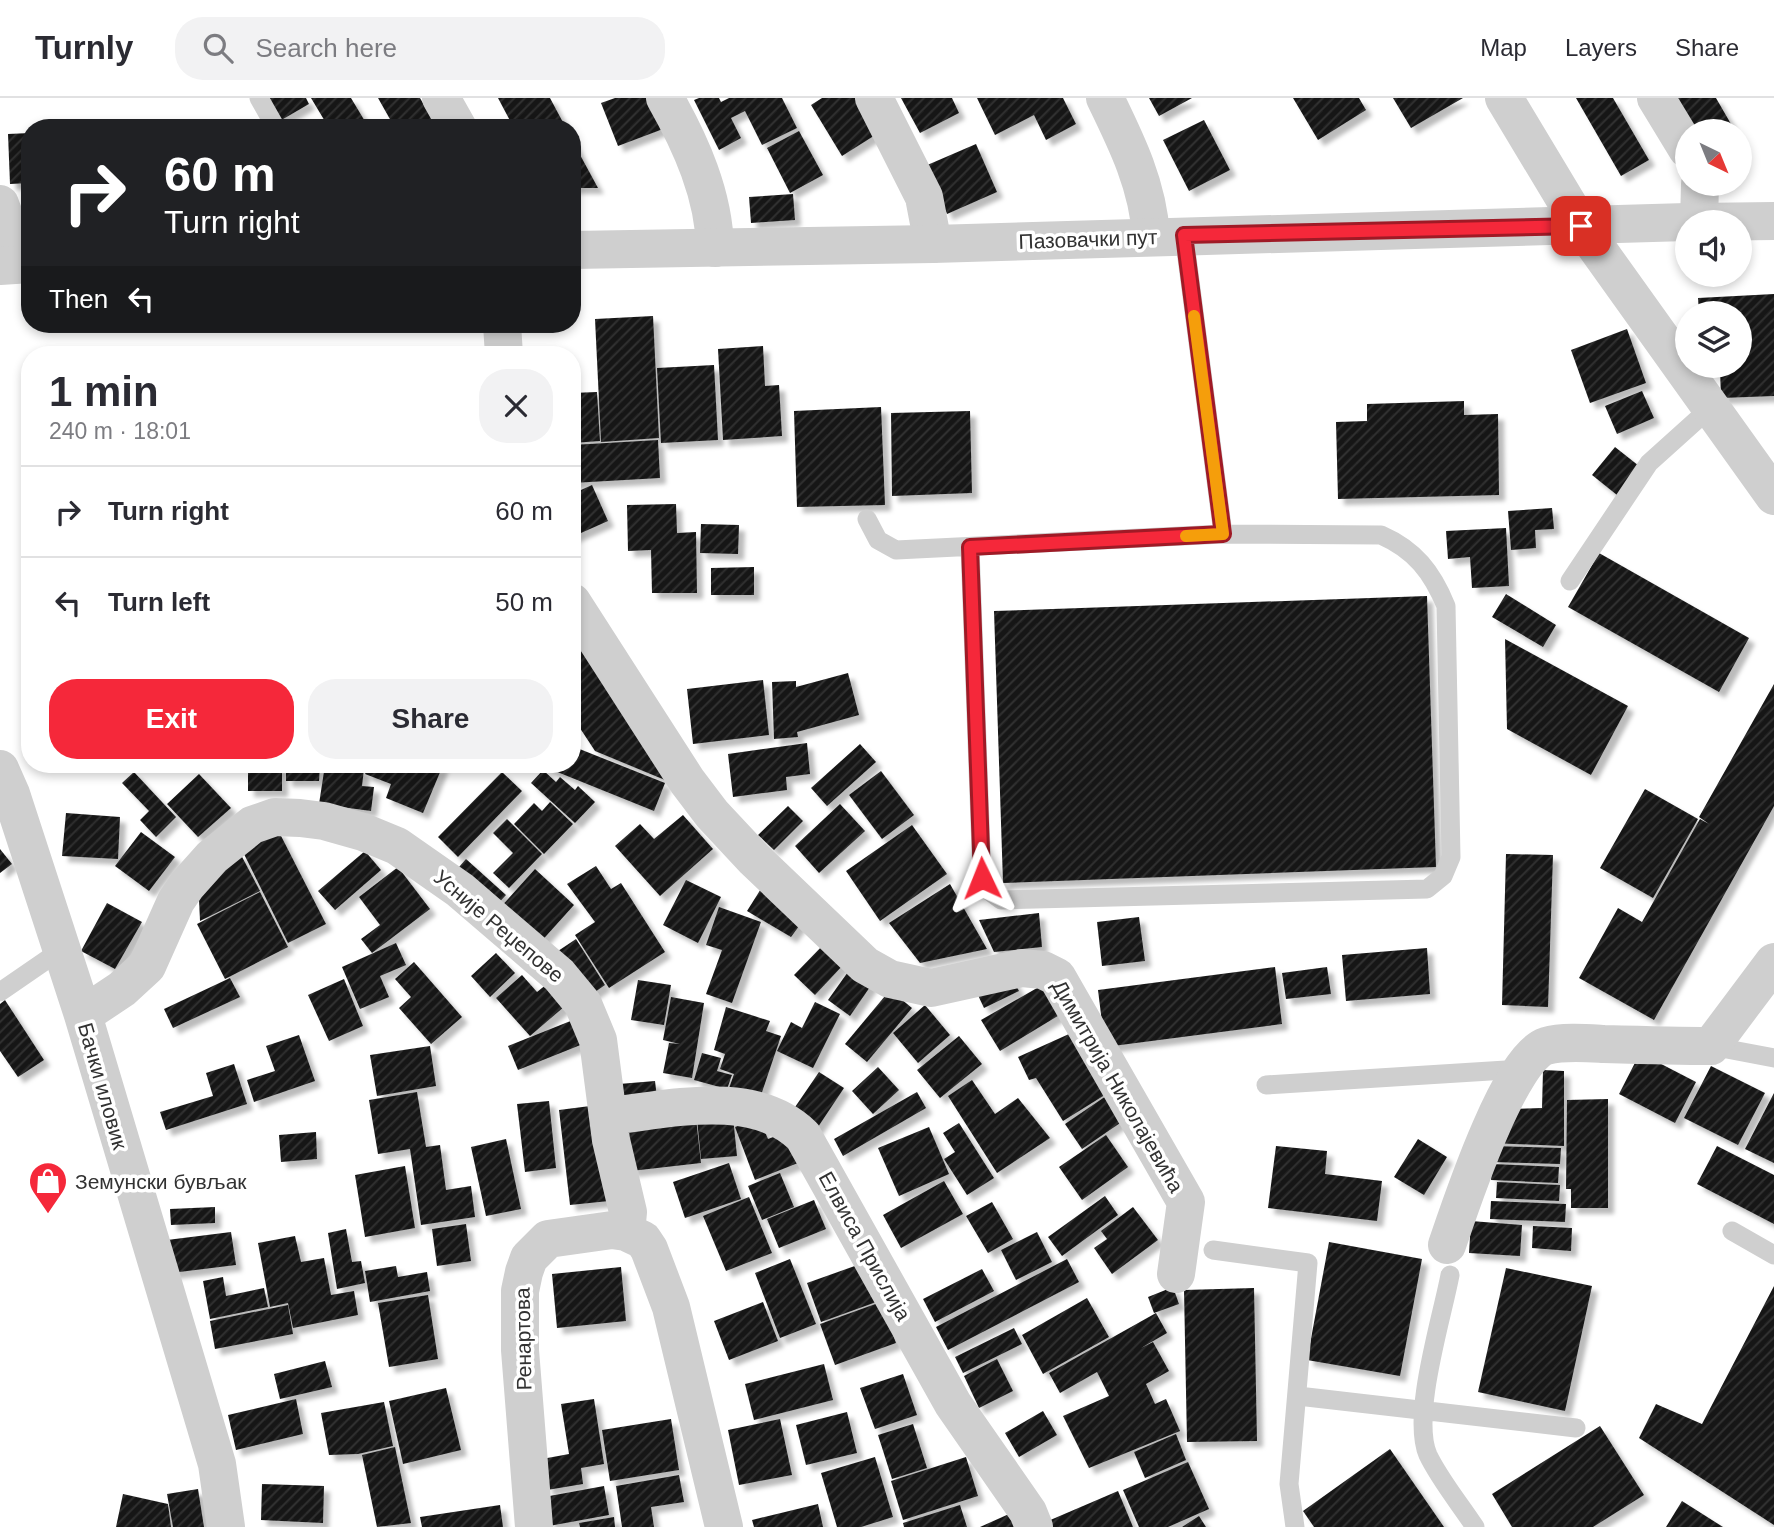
<!DOCTYPE html>
<meta charset="utf-8">
<style>
:root{--surface:#fff;--page:#f2f2f3;--text:#2b2b33;--muted:#7c7c81;--line:#e1e1e2;--accent:#f5283a}
body{margin:0;font-family:Helvetica,sans-serif;background:var(--page);color:var(--text);height:100vh;display:flex;flex-direction:column;font-size:26px;white-space:nowrap}
*{box-sizing:border-box;margin:0}
p{font-size:23px;color:var(--muted)}
.icon{flex:none;width:38px;height:38px;fill:none;stroke:currentColor;stroke-width:2;stroke-linecap:round;stroke-linejoin:round}
.map{position:relative;flex:1;overflow:hidden}
.drawer{position:absolute;left:21px;top:248px;width:560px;height:427px;display:flex;flex-direction:column;background:var(--surface);border-radius:28px;box-shadow:0 4px 10px #0003}
.drawer>*{flex:none}
.guide{position:absolute;left:21px;top:21px;width:560px;height:214px;border-radius:28px;box-shadow:0 4px 10px #0003;background:#202124;color:#fff;overflow:hidden}
.needle{width:46px;rotate:137deg}
.fabs{position:absolute;left:1675px;top:21px;display:grid;gap:14px}
.fabs a{display:grid;place-items:center;width:77px;height:77px;border-radius:50%;background:var(--surface);box-shadow:0 4px 10px #0003;font-size:35px}
.pin{position:absolute;display:grid;place-items:center;width:60px;height:60px;color:#fff;margin:-30px;border-radius:14px;box-shadow:0 4px 10px #0006}
.me{position:absolute;width:77px;margin:-38px;rotate:358deg;stroke-linejoin:round;filter:drop-shadow(0 0 5px #0008)}
.turn{display:flex;align-items:center;gap:24px;height:147px;padding:0 28px;font-size:32px}
.turn .icon{width:91px;height:91px;stroke-width:2.5}
.turn b{display:block;font-size:49px;line-height:60px}
.then{display:flex;align-items:center;height:66px;padding:0 28px;background:#0003;gap:14px;font-size:26px}
.round{display:grid;place-items:center;flex:none;width:74px;height:74px;border-radius:28px;background:var(--page)}
.head{display:flex;align-items:center;justify-content:space-between;height:119px;padding:0 28px}
h1{font-size:42px;font-weight:800;line-height:52px}
.button{display:flex;gap:14px;margin-top:auto;padding:14px 28px}
.button a{flex:1;height:80px;border-radius:28px;background:var(--accent);color:#fff;font-size:28px;font-weight:800;line-height:80px;text-align:center}
.button a+a{background:var(--page);color:var(--text)}
ul{padding:0;list-style:none}
li{display:flex;align-items:center;gap:21px;height:91px;padding:0 28px;border-top:2px solid var(--line)}
li div{flex:1}
li b{display:block;font-size:26px}
li em{font-style:normal}
header{display:flex;align-items:center;gap:42px;box-sizing:border-box;height:98px;padding:0 35px;background:var(--surface);border-bottom:2px solid var(--line)}
header strong{font-size:33px}
nav{display:flex;gap:38px;margin-inline-start:auto;font-size:24px}
.search{width:490px;height:63px;background:var(--page);display:flex;align-items:center;gap:18px;box-sizing:border-box;padding:0 24px;border-radius:28px;color:var(--muted);font-size:26px}
.map>svg:first-child{display:block}
.building{fill:url(#building-hatch);filter:url(#shadow)}
.lines{fill:none;stroke-linecap:round;stroke-linejoin:round}
.service{stroke:#cfcfcf;stroke-width:19}
.minor{stroke:#cfcfcf;stroke-width:38}
.tertiary{stroke:#cfcfcf;stroke-width:38}
.route-casing{stroke:#9f1a26;stroke-width:18}
.route{stroke:#f5283a;stroke-width:12}
.slow{stroke:#f59e0b;stroke-width:12}
.labels{text-anchor:middle;dominant-baseline:central;stroke-width:7;stroke-linejoin:round;paint-order:stroke}
.street-label{font-size:21px;fill:#323232;stroke:#fff}
.poi-label{font-size:21px;fill:#323232;stroke:#fff;text-anchor:start}
</style>
<header>
<strong>Turnly</strong>
<div class="search"><svg class="icon" aria-label="search" viewBox="0 0 24 24"><circle cx="10" cy="10" r="6"/><path d="M15 15l6 6"/></svg>Search here</div>
<nav><a>Map</a><a>Layers</a><a>Share</a></nav>
</header>
<div class="map">
<svg width="1774" height="1429" viewBox="0 0 1774 1429">
<defs>
<pattern id="building-hatch" width="6" height="6" patternUnits="userSpaceOnUse" patternTransform="scale(1.75)"><rect width="6" height="6" fill="#191919"/><path d="M-1 1l2-2M0 6l6-6M5 7l2-2" fill="none" stroke="#323232"/></pattern>
<filter id="shadow"><feDropShadow dx="6" dy="6" stdDeviation="2" flood-color="#0004"/></filter>
</defs>
<rect width="100%" height="100%" fill="#fff"/>
<path class="building" d="M263 0H306L309 6 278 24Z
M311 0H351L369 30H329Z
M378 0H420L437 30H395Z
M498 0H550L566 30H514Z
M615 0H651L663 31 618 48 601 5Z
M699 0H719L721 4 729 0H782L797 30 762 47 745 13 731 20 741 40 719 52 694 2Z
M822 0H859L880 34 842 58 811 7Z
M901 0H952L959 15 920 35Z
M977 0H1063L1076 26 1046 42 1034 17 995 37Z
M1149 0H1192L1159 18Z
M1293 0H1359L1366 12 1318 42Z
M1393 0H1463L1411 30Z
M1576 0H1613L1649 62 1621 78Z
M1671 0H1716L1731 26 1718 33H1692Z
M1204 22 1230 72 1189 93 1163 42Z
M799 33 823 77 790 95 767 50Z
M30 35V85L10 86 8 36Z
M572 42 598 90H572Z
M976 46 997 94 947 116 925 68Z
M793 96 795 122 751 125 749 99Z
M1774 196V298L1721 300 1720 271 1713 272V268H1740V215H1699L1698 200Z
M653 218 659 340 601 344 595 221Z
M1627 231 1646 285 1590 305 1571 252Z
M485 248V257H389V253Z
M763 248 765 288 779 287 782 338 723 342 718 251Z
M714 267 718 342 661 345 657 270Z
M1642 293 1654 320 1617 336 1605 308Z
M597 294 600 343 572 345V295Z
M1464 303V317L1498 316 1499 397 1338 401 1336 324 1367 323V306Z
M881 309 885 407 797 409 794 313Z
M970 313 972 395 892 398 891 315Z
M658 342 660 380 572 385V347Z
M1615 349 1639 368 1617 397 1592 377Z
M592 387 608 423 572 439V396Z
M676 406 677 435 696 434 697 495H652L651 452 628 453 627 407Z
M1552 410 1554 431 1535 432 1536 450 1511 452 1508 413Z
M701 426 739 427 738 456 700 455Z
M1506 430 1509 488 1472 490 1470 459 1448 461 1446 433Z
M1599 455 1749 540 1719 594 1568 509Z
M754 469V497H711V470Z
M1506 496 1556 527 1543 549 1492 519Z
M1427 498 1436 769 1003 785 994 513Z
M572 533 665 682 595 653 572 618Z
M1505 541 1628 608 1591 677 1507 631Z
M848 575 859 617 797 634 798 639 774 641 772 584 796 583V589Z
M763 582 769 637 693 646 687 591Z
M1774 586V708L1654 922 1579 880 1618 810 1642 824 1700 721 1709 726 1699 719Z
M807 645 810 676 786 679 787 692 733 699 728 656Z
M860 646 876 664 827 708 811 690Z
M572 648 665 685 654 713 540 667H572Z
M248 667H282V693H248Z
M286 667H320L319 683H286Z
M325 667 364 671 362 688 374 689 371 713 319 706Z
M369 667H443L423 715 386 700 391 686 365 676Z
M543 672 556 684 560 679 575 692 578 688 595 704 575 725 531 685Z
M881 673 914 717 882 741 849 697Z
M134 674 176 719 156 739 140 722 149 713 122 685Z
M502 674 522 693 458 759 438 739Z
M199 676 231 710 198 739 167 706Z
M1645 691 1698 721 1653 800 1600 770Z
M550 704 573 726 544 756 514 726 534 705 542 713Z
M840 706 865 733 819 775 795 748Z
M788 708 803 723 774 752 758 737Z
M66 715 120 719 118 761 62 758Z
M683 717 713 751 660 798 615 748 640 726 654 741Z
M507 721 542 756 509 790 493 775 513 755 493 735Z
M912 727 947 776 880 823 846 773Z
M278 732 326 826 288 845 241 750Z
M141 734 175 759 149 793 115 768Z
M0 751 12 766 0 775Z
M365 753 381 772 335 812 318 793Z
M240 755 260 793 200 823 198 781Z
M1506 756 1553 757 1548 909 1502 907Z
M466 761 506 797 491 813 452 777Z
M596 768 611 791 621 785 665 854 609 890 575 837 595 824 567 786Z
M398 769 430 811 372 855 361 841 380 827 359 799Z
M535 771 574 807 538 847 499 811Z
M686 782 721 799 698 845 663 827Z
M764 786 805 820 791 839 747 813Z
M950 786 987 851 920 865 889 825Z
M260 794 288 849 225 881 197 826Z
M107 805 142 824 115 871 81 853Z
M719 809 761 824 732 905 706 896 722 852 706 847Z
M1039 815 1042 849 994 854 979 822Z
M1139 819 1145 863 1102 868 1097 824Z
M576 841 605 887 585 901 555 855Z
M396 845 406 867 380 878 389 899 360 911 342 869Z
M825 845 846 864 815 897 794 877Z
M1427 850 1430 896 1346 903 1342 857Z
M496 855 515 875 490 899 471 878Z
M414 864 462 919 431 946 399 910 411 899 395 881Z
M1275 869 1282 926 1105 949 1098 892Z
M1327 869 1331 896 1286 901 1282 875Z
M850 871 872 886 850 918 828 902Z
M1010 876 1019 893 984 910 976 893Z
M522 877 537 894 547 886 565 908 530 938 496 900Z
M230 880 240 899 173 930 164 911Z
M344 881 363 928 329 943 308 897Z
M638 882 671 887 664 927 631 922Z
M1044 886 1061 916 1000 953 981 922Z
M890 892 912 910 867 964 845 946Z
M671 899 704 905 692 980 663 975 669 945 680 946 663 942Z
M5 902 44 962 18 979 0 953V906Z
M815 904 840 916 813 970 777 953 791 924 802 930Z
M925 907 950 937 918 965 893 935Z
M726 909 770 923 766 933 781 938 758 1006 727 996 734 976 720 971 725 956 714 952Z
M573 922 583 946 518 972 508 948Z
M1069 936 1108 995 1063 1023 1036 980 1029 982 1018 959Z
M299 937 315 983 254 1004 247 982 275 973 266 948Z
M959 938 982 966 940 1000 917 972Z
M430 948 436 988 377 998 370 957Z
M702 955 721 960 717 973 732 977 727 991 694 982Z
M1640 955 1696 984 1675 1025 1619 996Z
M234 966 247 1006 166 1032 160 1014 213 998 206 975Z
M1711 968 1765 995 1738 1047 1684 1020Z
M878 969 899 992 873 1016 852 993Z
M1543 972 1564 973V1048L1490 1045 1511 1011 1542 1010Z
M819 974 844 990 816 1032 791 1015Z
M972 982 995 1016 1018 1000 1050 1040 997 1075 948 998Z
M655 983 658 1008 621 1012 619 986Z
M417 994 426 1049 440 1047 446 1092 471 1088 475 1119 421 1127 410 1051 378 1056 369 1002Z
M917 994 926 1010 843 1058 834 1041Z
M1774 995V1065L1745 1051Z
M1109 996 1126 1021 1082 1051 1065 1026Z
M1608 1001V1110H1571V1091H1566L1567 1002Z
M549 1003 556 1070 525 1074 517 1006Z
M598 1007 609 1103 570 1107 559 1012Z
M733 1019 737 1058 701 1061 697 1022Z
M696 1020 701 1065 631 1073 626 1028Z
M759 1020 768 1041 791 1032 803 1063 755 1082 735 1029Z
M959 1025 994 1080 967 1097 944 1061 955 1054 943 1035Z
M929 1029 949 1076 899 1098 878 1050Z
M316 1034 317 1061 281 1064 279 1037Z
M1106 1037 1128 1069 1082 1102 1059 1069Z
M506 1041 521 1111 486 1118 471 1049Z
M1418 1041 1447 1059 1424 1097 1394 1079Z
M1276 1048 1327 1053 1325 1076 1382 1083 1377 1123 1268 1110Z
M1492 1048 1561 1050 1560 1066 1492 1064Z
M1717 1048 1774 1077V1126L1697 1086Z
M729 1065 741 1101 685 1120 673 1084Z
M1492 1066 1559 1069 1558 1085 1491 1082Z
M405 1068 415 1130 365 1139 355 1077Z
M780 1075 794 1109 762 1122 748 1088Z
M944 1083 963 1116 901 1150 883 1117Z
M1497 1084 1560 1087 1559 1103 1496 1100Z
M1105 1098 1118 1117 1062 1158 1048 1139Z
M749 1099 772 1155 726 1173 703 1118Z
M814 1102 826 1131 779 1150 767 1121Z
M1491 1103 1566 1106 1565 1124 1490 1121Z
M992 1104 1013 1141 988 1155 966 1118Z
M215 1109V1125L171 1127 170 1111Z
M1133 1109 1158 1142 1112 1176 1094 1150 1107 1141 1101 1133Z
M1471 1123 1522 1127 1520 1158 1469 1155Z
M466 1126 471 1163 437 1168 432 1131Z
M1533 1128 1572 1130 1571 1153 1532 1150Z
M346 1131 352 1164 361 1163 365 1185 337 1191 328 1135Z
M231 1134 236 1167 171 1175 167 1142Z
M1037 1134 1052 1164 1016 1182 1001 1152Z
M295 1138 301 1164 324 1160 331 1197 354 1193 358 1217 293 1230 288 1205 270 1209 258 1145Z
M1329 1144 1422 1161 1400 1278 1307 1262Z
M790 1161 816 1226 780 1240 755 1175Z
M1067 1161 1079 1184 948 1252 936 1229Z
M866 1164 879 1203 821 1224 807 1185Z
M396 1168 398 1179 427 1174 430 1193 370 1204 365 1173Z
M621 1169 626 1223 557 1230 552 1176Z
M1506 1170 1592 1188 1565 1313 1478 1294Z
M982 1171 994 1193 935 1224 923 1201Z
M223 1179 226 1198 264 1190 268 1209 210 1221 203 1183Z
M1774 1188V1427L1639 1340 1656 1306 1702 1326Z
M1173 1189 1179 1206 1154 1215 1148 1199Z
M1254 1190 1257 1343 1187 1344 1184 1192Z
M428 1197 438 1261 389 1269 378 1205Z
M1087 1200 1109 1239 1043 1276 1022 1237Z
M763 1204 778 1243 729 1262 714 1223Z
M881 1204 896 1245 835 1267 820 1226Z
M288 1207 293 1236 215 1251 210 1223Z
M1156 1215 1167 1235 1141 1250 1153 1244 1169 1273 1146 1286 1155 1306 1166 1301 1180 1333 1089 1370 1063 1318 1109 1298 1097 1274 1060 1295 1049 1275Z
M1014 1230 1022 1246 963 1275 955 1259Z
M997 1261 1013 1293 979 1310 964 1278Z
M325 1263 332 1289 280 1301 274 1276Z
M824 1266 833 1302 754 1322 745 1286Z
M903 1276 917 1317 875 1331 860 1290Z
M446 1290 461 1352 403 1366 389 1303Z
M296 1301 303 1336 236 1352 228 1317Z
M594 1301 604 1366 581 1370 583 1386 547 1392 542 1361 569 1356 561 1306Z
M384 1304 393 1348 358 1356 329 1357 321 1315Z
M1043 1313 1057 1337 1019 1359 1005 1335Z
M847 1314 857 1355 806 1367 796 1327Z
M671 1321 679 1372 610 1383 602 1332Z
M780 1321 792 1377 739 1387 728 1332Z
M913 1326 927 1370 892 1381 878 1337Z
M1600 1328 1644 1397 1593 1429H1512L1492 1396Z
M1176 1336 1186 1362 1145 1380 1134 1354Z
M395 1349 411 1425 377 1429 362 1357Z
M1390 1351 1444 1429H1314L1303 1413Z
M875 1359 893 1419 861 1429H837L821 1375Z
M966 1359 978 1398 903 1422 891 1383Z
M1188 1364 1209 1411 1168 1429H1139L1123 1392Z
M679 1377 684 1404 651 1409 654 1429H622L616 1388Z
M262 1386 324 1388 323 1425 261 1422Z
M604 1388 609 1417 549 1428 544 1399Z
M198 1391 204 1429H173L167 1396Z
M1118 1393 1133 1429H1051L1048 1423Z
M123 1396 168 1406 171 1429H116Z
M1682 1403 1723 1429H1666Z
M818 1406 823 1429H754L752 1422Z
M500 1407 503 1429H422L420 1419Z
M960 1407 967 1429H904L903 1425Z
M1020 1411 1028 1429H980Z
M1199 1418 1206 1429H1182Z
M614 1419 615 1429H580L579 1425Z"/>
<g class="lines">
<path class="service" d="M259 0 276 30
M867 421 878 442 896 452 1223 436 1184 137
M970 449 982 780 989 793 1001 802 1427 791 1443 778 1451 759 1446 508C1432 474 1415 452 1381 437L1223 436
M1570 483 1649 365 1709 311
M0 894 61 852
M1711 948 1774 960
M1266 987 1522 971
M1732 1133 1774 1157
M1213 1152 1308 1165 1289 1386 1295 1429
M1450 1177C1442 1220 1411 1318 1428 1357 1440 1382 1460 1406 1475 1429
M1298 1298 1576 1330"/>
<path class="minor" d="M441 0 458 30
M665 0C691 46 714 97 715 150
M874 0 924 99 933 146
M1105 0C1127 45 1148 88 1151 138
M1504 0 1581 128 1774 398
M1656 0 1687 51
M0 106 10 133 13 167
M1699 124 1700 86
M502 226 504 257
M572 504 687 683 712 716 754 761 865 867 890 881 931 890 1022 870 1043 872 1057 879 1186 1104 1176 1176
M0 671 11 696 83 917 217 1366 226 1429
M83 917 122 891 147 868 176 803 187 787 212 759 252 727 275 719 300 720 324 723 363 734 397 748 460 792 559 877 583 906 598 942 611 1042 628 1114 626 1134 643 1142 649 1151 671 1209 724 1429
M610 1018C671 1011 754 990 803 1038L953 1306 1028 1414 1034 1429
M1447 1147C1460 1109 1509 960 1546 948 1563 943 1587 945 1604 946 1640 947 1676 948 1711 948L1774 864
M534 1429 520 1252V1193L524 1174 529 1160 548 1141 612 1132 626 1134"/>
<path class="tertiary" d="M1694 124 1774 123
M572 152 933 146 1687 124
M0 168 30 166"/>
</g>
<g class="lines">
<defs>
<path id="route" d="M982 780 970 449 1223 436 1184 137 1581 128"/>
</defs>
<use href="#route" class="route-casing"/>
<use href="#route" class="route"/>
<path class="slow" d="M1186 438 1223 436 1194 218"/>
</g>
<defs>
<symbol id="shop-pin" viewBox="-11 -11 22 30"><path d="M0 17L-7.5 6A9.5 9.5 0 1 1 7.5 6Z" fill="#f5283a" stroke="#fff"/><path d="M-5-2.5h2.3a2.7 3.5 0 0 1 5.4 0H5L5.5 6h-11ZM-1.5-2.5h3a1.5 2.3 0 0 0-3 0Z" fill="#fff"/></symbol>
</defs>
<g fill-rule="evenodd">
<use href="#shop-pin" x="26" y="1061" width="44" height="60"/>
</g>
<g class="labels">
<g class="street-label">
<text transform="translate(1088 141) rotate(-2)">Пазовачки пут</text>
<text transform="translate(499 828) rotate(40)">Усније Реџепове</text>
<text transform="translate(103 988) rotate(74)">Бачки иловик</text>
<text transform="translate(1118 988) rotate(60)">Димитрија Николајевића</text>
<text transform="translate(865 1148) rotate(61)">Елвиса Прислија</text>
<text transform="translate(523 1241) rotate(-91)">Ренартова</text>
</g>
<g class="poi-label">
<text x="75" y="1083">Земунски бувљак</text>
</g>
</g>
</svg>
<div class="fabs">
<a><svg class="needle" viewBox="-14 -14 28 28"><path d="M0-13l5 13h-10z" fill="#e53935"/><path d="M0 13l5-13h-10z" fill="#7c7c81"/></svg></a>
<a><svg class="icon" aria-label="sound" viewBox="0 0 24 24"><path d="M4 9h4l5-4v14l-5-4H4zM17 9q2 3 0 6"/></svg></a>
<a><svg class="icon" aria-label="layers" viewBox="0 0 24 24"><path d="M12 4l9 5-9 5-9-5zM3 14l9 5 9-5"/></svg></a>
</div>
<div class="pin" style="left:1581px;top:128px;background:#d93025"><svg class="icon" aria-label="arrive" viewBox="0 0 24 24"><path d="M6 21V4h12l-3 4 3 4H6"/></svg></div>
<svg class="me" style="left:982px;top:780px" viewBox="-20 -20 40 40"><path d="M0-17L14 15 0 8-14 15z" fill="#f5283a" stroke="#fff" stroke-width="4"/></svg>
<div class="guide">
<div class="turn"><svg class="icon" aria-label="right" viewBox="0 0 24 24"><path d="M7 20v-9h11M14 6l5 5-5 5"/></svg><div><b>60 m</b>Turn right</div></div>
<div class="then">Then<svg class="icon" aria-label="left" viewBox="0 0 24 24"><path d="M17 20v-9H6M10 6l-5 5 5 5"/></svg></div>
</div>
<section class="drawer">
<div class="head"><div><h1>1 min</h1><p>240 m · 18:01</p></div><a class="round"><svg class="icon" aria-label="close" viewBox="0 0 24 24"><path d="M6 6l12 12M18 6L6 18"/></svg></a></div>
<ul>
<li><svg class="icon" aria-label="right" viewBox="0 0 24 24"><path d="M7 20v-9h11M14 6l5 5-5 5"/></svg><div><b>Turn right</b></div><em>60 m</em></li>
<li><svg class="icon" aria-label="left" viewBox="0 0 24 24"><path d="M17 20v-9H6M10 6l-5 5 5 5"/></svg><div><b>Turn left</b></div><em>50 m</em></li>
</ul>
<div class="button"><a>Exit</a><a>Share</a></div>
</section>
</div>
